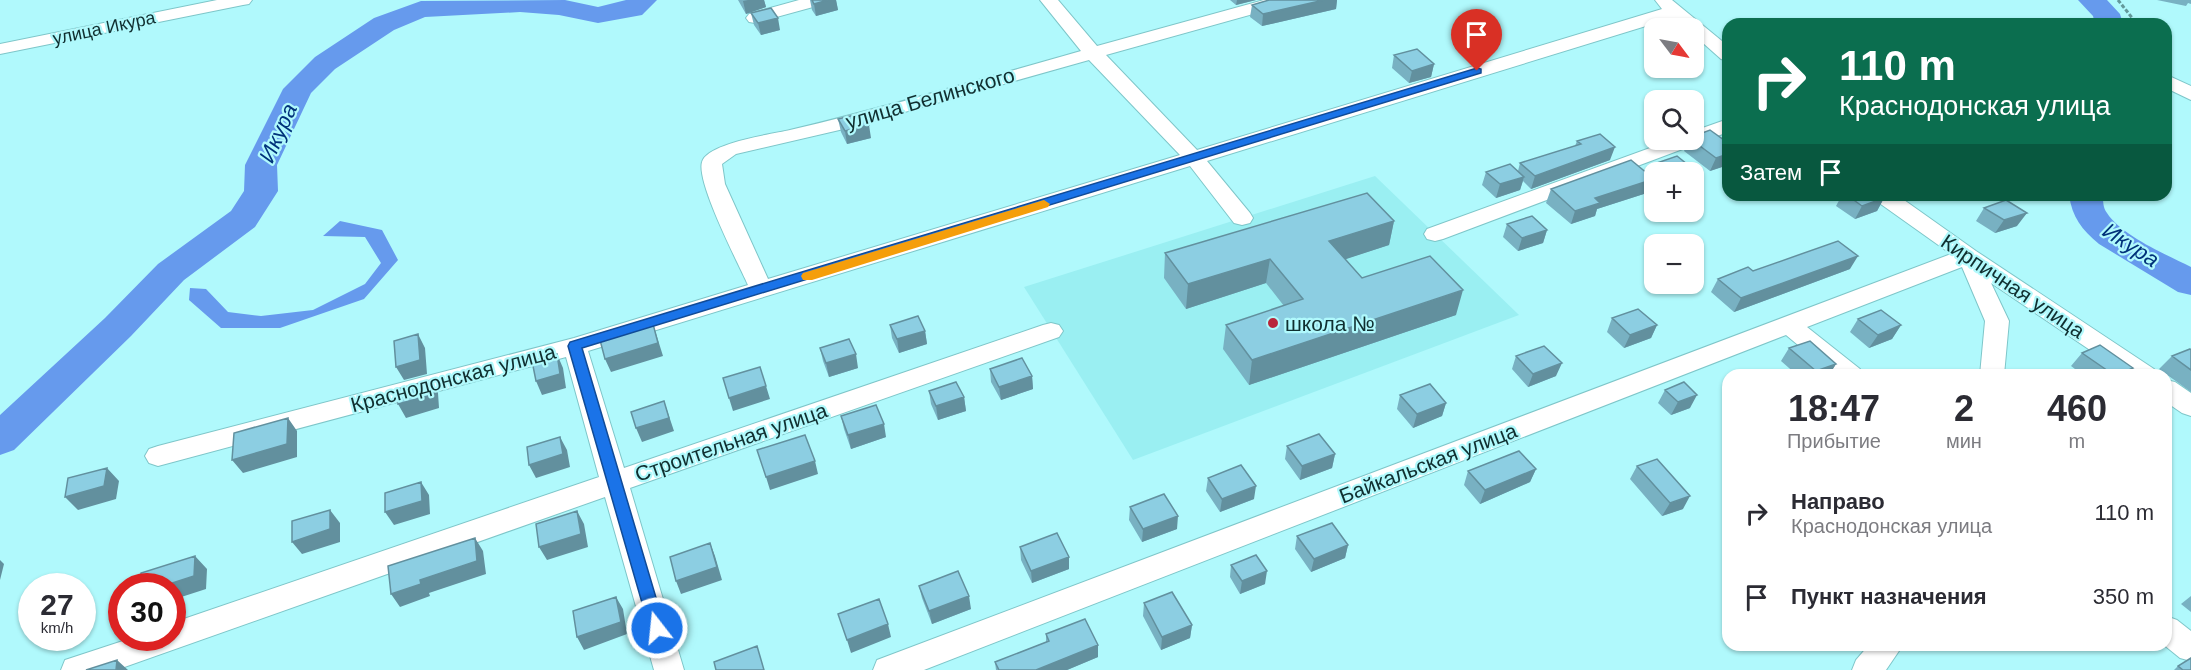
<!DOCTYPE html>
<html lang="ru">
<meta charset="utf-8">
<style>
:root{--surface:#fff;--page:#f7f7f7;--text:#2b2b33;--muted:#7c7c81}
body{margin:0;font-family:Arial,sans-serif;background:var(--page);color:var(--text);height:100vh;display:flex;flex-direction:column;font-size:22px;white-space:nowrap}
*{box-sizing:border-box;margin:0}
p{font-size:20px;color:var(--muted)}
.icon{flex:none;width:33px;height:33px;fill:none;stroke:currentColor;stroke-width:2;stroke-linecap:round;stroke-linejoin:round}
.map{position:relative;flex:1;overflow:hidden}
.panel{position:absolute;left:1722px;top:369px;width:450px;height:282px;display:flex;flex-direction:column;background:var(--surface);border-radius:18px;box-shadow:0 2px 4px #0004}
.panel>*{flex:none}
.guide{position:absolute;left:1722px;top:18px;width:450px;height:183px;border-radius:18px;box-shadow:0 2px 4px #0004;background:#0b6e4f;color:#fff;overflow:hidden}
.needle{width:39px;rotate:122deg}
.buttons{position:absolute;left:1644px;top:18px;display:grid;gap:12px}
.buttons a{display:grid;place-items:center;width:60px;height:60px;border-radius:12px;background:var(--surface);box-shadow:0 2px 4px #0004;font-size:30px}
.speed{position:absolute;left:18px;top:573px;display:flex;gap:12px;font-size:30px;font-weight:700;text-align:center}
.speed>*{display:grid;place-content:center;width:78px;height:78px;border-radius:50%;background:var(--surface);box-shadow:0 2px 4px #0004;line-height:1}
.speed small{font-size:15px;font-weight:400}
.speed .limit{border:9px solid #d22;background:#fff;color:#111}
.pin{position:absolute;display:grid;place-items:center;width:51px;height:51px;color:#fff;margin:-62px -26px;border-radius:50% 50% 50% 0;rotate:-45deg;box-shadow:0 0 6px #0007}
.pin .icon{rotate:45deg}
.me{position:absolute;width:66px;margin:-33px;rotate:344deg;stroke-linejoin:round;filter:drop-shadow(0 0 4px #0008)}
.turn{display:flex;align-items:center;gap:21px;height:126px;padding:0 18px;font-size:27px}
.turn .icon{width:78px;height:78px;stroke-width:2.5}
.turn b{display:block;font-size:42px;line-height:51px}
.then{display:flex;align-items:center;height:57px;padding:0 18px;background:#0003;gap:12px;font-size:22px}
.eta{display:flex;justify-content:space-evenly;align-items:center;height:102px;text-align:center}
.eta b{font-size:36px;font-weight:600;line-height:42px}
ul{padding:0;list-style:none}
li{display:flex;align-items:center;gap:18px;height:84px;padding:0 18px}
li div{flex:1}
li b{display:block;font-size:22px}
li em{font-style:normal}
.map>svg:first-child{display:block}
.built{fill:#9aeff2}
.water{fill:#669aed}
.lines{fill:none;stroke-linecap:round;stroke-linejoin:round}
.river{fill:#669aed;fill-rule:evenodd}
.minor-casing{stroke:#7ec6c9;stroke-width:2}
.path{stroke:#64999b;stroke-width:3;stroke-dasharray:4 2;stroke-linecap:butt}
.minor{fill:#fff;fill-rule:evenodd}
.wall{fill:#78b1c2}
.shaded-wall{fill:#62909e}
.building{fill:#8ccee2;stroke:#62909e;stroke-width:1.5}
.route{fill:#1a73e8;stroke:#114b97;stroke-width:1.5}
.slow{fill:#f59e0b}
.poi-dot{fill:#b8263b;stroke:#b0f9fc;stroke-width:2}
.labels{text-anchor:middle;dominant-baseline:central;stroke-width:4.5;stroke-linejoin:round;paint-order:stroke}
.far-street-label{font-size:18px;fill:#102f30;stroke:#b0f9fc}
.street-label{font-size:21px;fill:#102f30;stroke:#b0f9fc}
.poi-label{font-size:21px;fill:#102f30;stroke:#b0f9fc;text-anchor:start}
.water-label{font-size:22px;font-style:italic;fill:#01327a;stroke:#b0f9fc}
</style>
<div class="map">
<svg width="2191" height="670" viewBox="0 0 2191 670">
<rect width="100%" height="100%" fill="#b0f9fc"/>
<path class="built" d="M1375 176 1519 315 1133 460 1024 287Z"/>
<path class="water" d="M340 221 382 230 398 260 364 299 280 328H221L189 300 190 288 206 289 228 312 261 316 313 310 365 284 381 263 365 237 323 236Z"/>
<g class="lines">
<path class="river" d="M565 0 598 7 626 0H657L642 15 598 23 559 15 520 12 425 17 394 30 335 69 311 93 277 165 278 191 255 227 184 280 131 336 14 450 0 455V415L105 318 158 264 231 211 244 191 245 165 283 89 315 57 374 18 421 1Z
M2078 0H2107L2120 14 2123 24H2095L2093 16Z
M2069 195H2103C2103 201 2103 208 2107 213 2122 236 2167 255 2191 267V295L2178 292 2099 244C2082 230 2072 217 2069 195Z"/>
<defs>
<path id="minor" d="M217 0H252L249 4 243 5 0 54V44Z
M799 0H827L824 4 755 23 749 22 746 18 749 14Z
M1040 0H1058L1097 46 1264 0H1292L1289 4 1106 55 1197 150 1662 9 1655 0H1672L1728 46V61L1721 59 1694 35V28H1685L1672 18 1207 161 1250 213 1253 218 1250 223 1242 225 1234 223 1190 166 588 351 624 468 1043 325 1051 323 1059 325 1063 331 1059 337 630 488 684 670H654L605 497 116 670H61L65 660 132 638H172V623L599 477 566 357 158 466 149 463 145 456 149 449 158 446 574 338 748 285C738 263 696 182 702 162 707 143 773 134 790 130 888 107 985 78 1081 51ZM1089 60 1180 155 768 279 725 184 722 164 736 154 848 128Z
M2169 76 2191 86V100L2166 88V77Z
M1728 119V132L1696 144 1443 239 1435 241 1427 239 1424 234 1427 229 1672 140H1694V131Z
M1872 195H1897L1976 251 2154 369 2157 375H2127L1991 283 2009 321 2004 375H1980L1985 321 1962 267 1807 327 1860 369 1863 375H1834L1786 335 924 670H873L877 660 1951 254 1875 200Z
M2166 380 2175 382 2191 393V416L2182 413 2166 402Z
M2166 616 2177 620 2191 631V661L2180 658 2164 645H2166Z
M1869 645H1903L1886 670H1852L1856 660Z"/>
</defs>
<use href="#minor" class="minor-casing"/>
<path class="path" d="M2118 0 2137 24"/>
<use href="#minor" class="minor"/>
</g>
<path class="wall" d="M738 0H764L766 7 746 14Z
M810 0H836L838 10 816 16 812 10Z
M1230 0H1256L1236 5Z
M1269 0H1337L1336 9 1262 26 1250 17 1252 5Z
M2157 0H2191V4L2188 3 2186 6Z
M751 13 780 30 761 35 754 25Z
M1394 55 1434 64 1431 77 1409 83 1392 68Z
M1694 118 1697 125 1694 134Z
M838 119 871 138 847 144 841 132Z
M1689 140 1728 143V165L1710 171 1684 151Z
M1577 141 1610 160 1531 189 1523 181 1520 190 1496 198 1482 185 1486 172 1518 171 1520 163 1575 146Z
M1654 164 1693 169 1692 172H1654V182L1650 192 1597 209 1595 216 1571 224 1546 203 1551 189 1650 174Z
M1842 195H1880L1884 198 1877 211 1855 219 1836 206Z
M1984 208 2017 226 1995 233 1976 221Z
M1394 221 1389 245 1345 259 1362 278 1456 315 1249 385 1223 349 1226 325 1284 306 1266 283 1186 309 1164 278 1165 253Z
M1507 224 1547 230 1543 243 1518 251 1503 237Z
M1850 269 1734 312 1711 292 1718 279 1753 271Z
M1612 318 1657 325 1651 338 1624 348 1607 332Z
M1858 319 1901 325 1892 339 1869 348 1850 332Z
M890 325 925 331 927 344 899 353 892 338Z
M820 348 858 368 829 377 823 361Z
M1789 348 1836 364 1829 375H1797L1781 361Z
M2191 350V392L2159 369 2172 356Z
M2082 353 2127 375H2083L2071 366Z
M1516 356 1556 376 1528 387 1512 369Z
M990 369 1032 376 1033 389 1001 400 991 382Z
M1665 390 1690 408 1671 415 1658 403Z
M929 391 964 397 966 411 938 420 931 404Z
M1400 395 1446 403 1442 416 1413 428 1397 409Z
M841 416 886 437 851 449 844 429Z
M1287 446 1335 454 1332 468 1300 480 1285 459Z
M1637 466 1683 509 1662 516 1630 479Z
M1536 469 1530 482 1480 504 1464 485 1468 471Z
M1208 478 1254 499 1220 512 1206 491Z
M1130 507 1177 529 1142 542 1129 520Z
M1297 536 1348 545 1345 558 1311 572 1295 549Z
M1020 547 1069 569 1032 583 1021 560Z
M1231 565 1265 584 1240 594 1230 577Z
M919 586 971 609 932 624 922 598Z
M2191 596V612L2181 604Z
M1144 603 1192 625 1190 638 1161 650 1143 616Z
M1046 634 1098 657 1067 670H996L995 662 1046 642Z
M2178 666 2191 670H2174Z"/>
<path class="shaded-wall" d="M748 0H764L766 7 746 14 743 1Z
M828 0H836L838 10 816 16 814 4Z
M1237 0H1256L1236 5Z
M1324 0H1337L1336 9 1262 26 1263 14Z
M778 18 780 30 761 35 758 23Z
M1434 64 1431 77 1409 83 1412 71Z
M869 125 871 138 847 144 845 131Z
M1615 147 1610 160 1531 189 1535 176Z
M1728 154V165L1710 171 1716 158Z
M1693 169 1692 172H1682Z
M1524 177 1520 190 1496 198 1500 184Z
M1654 179 1650 192 1597 209 1595 216 1571 224 1575 211 1595 198Z
M1884 198 1877 211 1855 219 1862 206Z
M2027 213 2017 226 1995 233 2004 220Z
M1394 221 1389 245 1325 266 1329 241Z
M1547 230 1543 243 1518 251 1522 238Z
M1858 256 1850 269 1734 312 1741 298Z
M1270 259 1266 283 1186 309 1188 284Z
M1463 290 1456 315 1249 385 1252 360Z
M653 324 663 356 611 372 605 359Z
M1657 325 1651 338 1624 348 1630 335Z
M1901 325 1892 339 1869 348 1878 335Z
M925 331 927 344 899 353 897 339Z
M418 334 425 348 427 374 404 380 396 367Z
M557 354 563 368 566 388 542 395 536 381Z
M856 354 858 368 829 377 826 363Z
M1562 363 1556 376 1528 387 1533 374Z
M1836 364 1829 375H1814L1816 371Z
M2133 368 2127 375H2118Z
M1032 376 1033 389 1001 400 999 387Z
M431 380 438 393 439 408 406 418 398 404Z
M766 386 770 399 733 411 729 398Z
M1697 395 1690 408 1671 415 1678 402Z
M964 397 966 411 938 420 936 406Z
M664 401 674 431 642 442 636 428Z
M1446 403 1442 416 1413 428 1417 414Z
M288 418 297 431V457L243 473 232 460Z
M884 424 886 437 851 449 848 435Z
M560 437 567 450 570 467 536 478 529 465Z
M1335 454 1332 468 1300 480 1302 466Z
M815 461 818 474 770 490 766 477Z
M107 468 119 481 116 499 78 510 65 497Z
M1536 469 1530 482 1480 504 1485 490Z
M421 482 429 495 430 514 394 525 385 512Z
M1256 486 1254 499 1220 512 1222 499Z
M1690 496 1683 509 1662 516 1670 503Z
M330 510 340 523V542L302 554 292 542Z
M577 511 584 524 588 547 547 560 539 547Z
M1178 516 1177 529 1142 542 1143 529Z
M475 538 483 551 486 574 429 593 430 596 400 607 391 594Z
M710 543 715 556 722 580 681 594 676 581Z
M1348 545 1345 558 1311 572 1314 559Z
M195 556 207 569 206 589 172 600V586H163Z
M1069 557V569L1032 583 1031 571Z
M0 560 4 564 0 580Z
M1267 571 1265 584 1240 594 1242 581Z
M969 596 971 609 932 624 929 611Z
M616 597 623 609 627 634 584 650 577 637Z
M888 624 891 637 851 653 847 640Z
M1192 625 1190 638 1161 650 1162 637Z
M1098 645V657L1067 670H1036Z
M117 660 128 670H116Z"/>
<path class="building" d="M812 0H828L814 4Z
M1269 0H1324L1263 14 1252 5Z
M771 8 778 18 758 23 751 13Z
M1417 49 1434 64 1412 71 1394 55Z
M862 113 869 125 845 131 838 119Z
M1694 118 1697 121V125H1694Z
M1710 130 1728 143V154L1716 158 1692 140H1694V136Z
M1600 134 1615 147 1535 176 1520 163 1581 144 1577 141Z
M1677 156 1693 169 1682 172H1665L1654 164Z
M1631 160 1654 179 1595 198 1600 203 1575 211 1551 189Z
M1510 164 1524 177 1500 184 1486 172Z
M1367 193 1394 221 1329 241 1362 278 1430 256 1463 290 1252 360 1226 325 1303 299 1270 259 1188 284 1165 253Z
M1847 195H1880L1884 198 1862 206Z
M2006 200 2027 213 2004 220 1984 208Z
M1532 216 1547 230 1522 238 1507 224Z
M1838 241 1858 256 1741 298 1718 279 1748 267 1753 271Z
M1638 309 1657 325 1630 335 1612 318Z
M1881 310 1901 325 1878 335 1858 319Z
M918 316 925 331 897 339 890 325Z
M653 324 658 343 605 359 600 340Z
M418 334 420 360 396 367 394 341Z
M849 339 856 354 826 363 820 348Z
M1810 341 1836 364 1816 371 1789 348Z
M2100 345 2133 368 2118 375H2114L2082 353Z
M1544 346 1562 363 1533 374 1516 356Z
M2190 349 2191 350V370L2172 356Z
M557 354 560 374 536 381 532 361Z
M1022 358 1032 376 999 387 990 369Z
M760 367 766 386 729 398 723 378Z
M431 380 432 395 398 404 397 389Z
M956 382 964 397 936 406 929 391Z
M1684 382 1697 395 1678 402 1665 390Z
M1430 384 1446 403 1417 414 1400 395Z
M664 401 669 418 636 428 631 412Z
M876 405 884 424 848 435 841 416Z
M288 418 287 444 232 460 234 433Z
M1319 434 1335 454 1302 466 1287 446Z
M805 435 815 461 766 477 757 450Z
M560 437 563 454 529 465 527 447Z
M1519 451 1536 469 1485 490 1468 471Z
M1657 459 1690 496 1670 503 1637 466Z
M1241 465 1256 486 1222 499 1208 478Z
M107 468 104 486 65 497 68 478Z
M421 482 422 501 385 512V493Z
M1164 494 1178 516 1143 529 1130 507Z
M330 510V529L292 542V521Z
M577 511 581 534 539 547 536 524Z
M1332 523 1348 545 1314 559 1297 536Z
M1057 533 1069 557 1031 571 1020 547Z
M475 538 477 561 420 580 421 584 391 594 388 566Z
M710 543 717 567 676 581 670 557Z
M1256 555 1267 571 1242 581 1231 565Z
M195 556 194 576 163 586H140L141 573Z
M958 571 969 596 929 611 919 586Z
M1172 592 1192 625 1162 637 1144 603Z
M616 597 621 622 577 637 573 611Z
M879 599 888 624 847 640 838 614Z
M1085 619 1098 645 1036 670H999L995 662 1049 641 1046 634Z
M757 646 764 670H716L714 662Z
M2191 658V670H2183L2178 666Z
M117 660 116 670H86Z"/>
<path class="route" d="M1477 68 1481 69V73L582 348 665 628 663 634 657 636 651 634 568 346 570 342Z"/>
<path class="slow" d="M1044 200 1050 204 1048 207 812 280H803L801 276 803 273Z"/>
<circle class="poi-dot" cx="1273" cy="323" r="6"/>
<g class="labels">
<g class="far-street-label">
<text transform="translate(104 28) rotate(-12)">улица Икура</text>
</g>
<g class="street-label">
<text transform="translate(930 98) rotate(-16)">улица Белинского</text>
<text transform="translate(2013 286) rotate(34)">Кирпичная улица</text>
<text transform="translate(453 378) rotate(-15)">Краснодонская улица</text>
<text transform="translate(731 442) rotate(-19)">Строительная улица</text>
<text transform="translate(1428 463) rotate(-21)">Байкальская улица</text>
</g>
<g class="poi-label">
<text x="1285" y="323">школа №</text>
</g>
<g class="water-label">
<text transform="translate(278 133) rotate(-66)">Икура</text>
<text transform="translate(2131 245) rotate(33)">Икура</text>
</g>
</g>
</svg>
<div class="buttons">
<a><svg class="needle" viewBox="-14 -14 28 28"><path d="M0-13l5 13h-10z" fill="#e53935"/><path d="M0 13l5-13h-10z" fill="#7c7c81"/></svg></a>
<a><svg class="icon" aria-label="search" viewBox="0 0 24 24"><circle cx="10" cy="10" r="6"/><path d="M15 15l6 6"/></svg></a>
<a>+</a>
<a>−</a>
</div>
<div class="speed"><div>27<small>km/h</small></div><div class="limit">30</div></div>
<div class="pin" style="left:1477px;top:71px;background:#d93025"><svg class="icon" aria-label="arrive" viewBox="0 0 24 24"><path d="M6 21V4h12l-3 4 3 4H6"/></svg></div>
<svg class="me" style="left:657px;top:628px" viewBox="-20 -20 40 40"><circle r="17" fill="#1a73e8" stroke="#fff" stroke-width="3"/><path d="M0-11L8 9 0 5-8 9z" fill="#fff"/></svg>
<div class="guide">
<div class="turn"><svg class="icon" aria-label="right" viewBox="0 0 24 24"><path d="M7 20v-9h11M14 6l5 5-5 5"/></svg><div><b>110 m</b>Краснодонская улица</div></div>
<div class="then">Затем<svg class="icon" aria-label="arrive" viewBox="0 0 24 24"><path d="M6 21V4h12l-3 4 3 4H6"/></svg></div>
</div>
<section class="panel">
<div class="eta">
<div><b>18:47</b><p>Прибытие</p></div>
<div><b>2</b><p>мин</p></div>
<div><b>460</b><p>m</p></div>
</div>
<ul>
<li><svg class="icon" aria-label="right" viewBox="0 0 24 24"><path d="M7 20v-9h11M14 6l5 5-5 5"/></svg><div><b>Направо</b><p>Краснодонская улица</p></div><em>110 m</em></li>
<li><svg class="icon" aria-label="arrive" viewBox="0 0 24 24"><path d="M6 21V4h12l-3 4 3 4H6"/></svg><div><b>Пункт назначения</b></div><em>350 m</em></li>
</ul>
</section>
</div>
